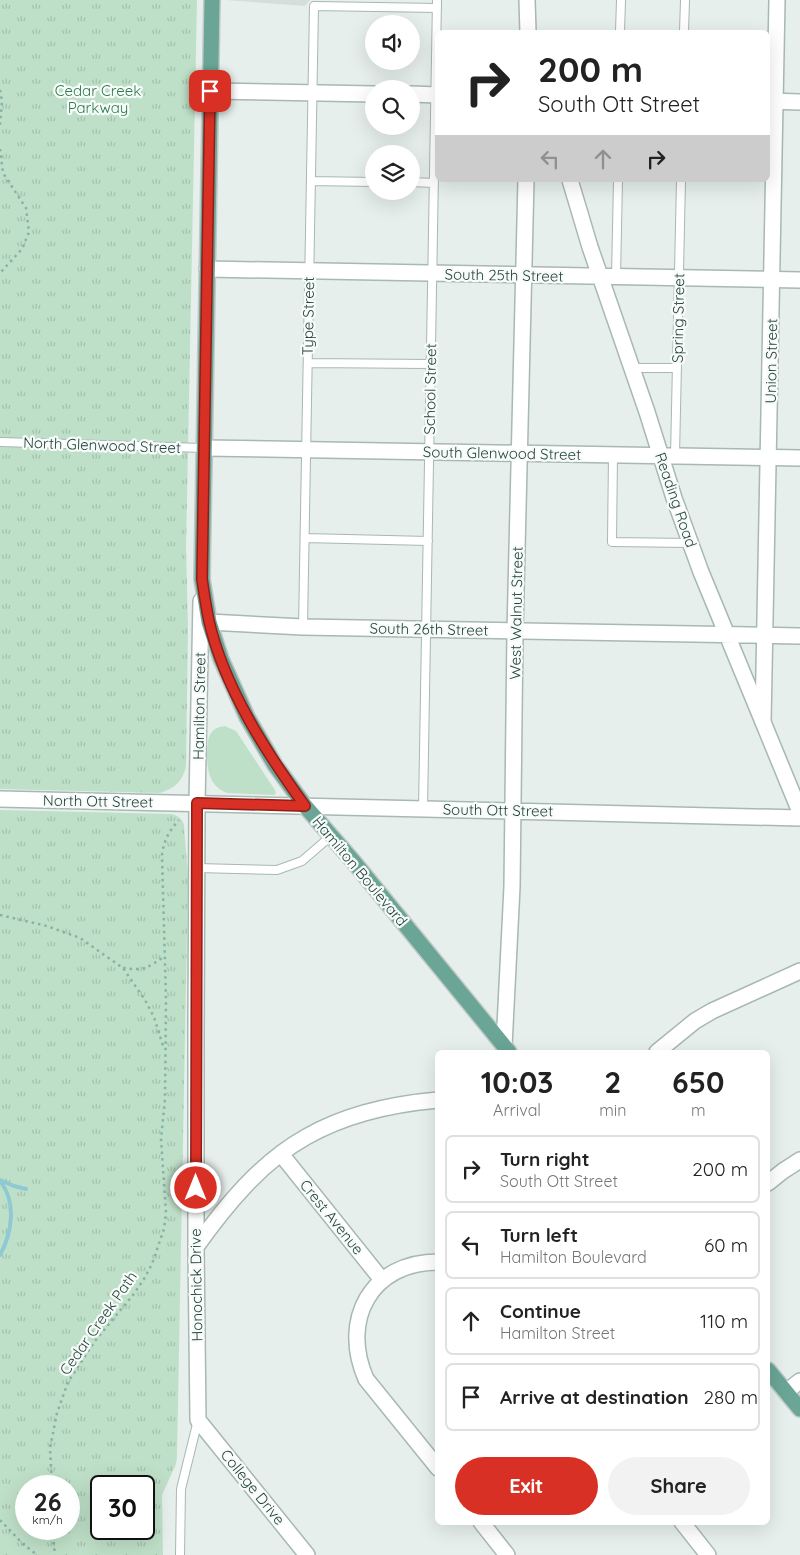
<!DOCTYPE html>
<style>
:root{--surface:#fff;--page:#f2f2f2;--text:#222;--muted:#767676;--line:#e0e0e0;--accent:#d93025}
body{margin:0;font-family:Quicksand,sans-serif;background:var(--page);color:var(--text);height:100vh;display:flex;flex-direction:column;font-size:19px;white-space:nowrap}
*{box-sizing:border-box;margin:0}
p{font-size:16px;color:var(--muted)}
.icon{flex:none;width:28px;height:28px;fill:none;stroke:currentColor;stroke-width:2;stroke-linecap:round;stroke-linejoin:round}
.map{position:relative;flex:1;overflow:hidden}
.sheet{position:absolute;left:435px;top:1050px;width:335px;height:475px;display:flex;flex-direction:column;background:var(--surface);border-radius:8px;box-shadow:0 5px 20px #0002}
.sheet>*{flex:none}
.guide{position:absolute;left:435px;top:30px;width:335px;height:152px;border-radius:8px;box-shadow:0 5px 20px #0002;background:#fff;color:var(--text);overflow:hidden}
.fabs{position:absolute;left:365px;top:15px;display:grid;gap:10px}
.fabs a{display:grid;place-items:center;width:55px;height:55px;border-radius:50%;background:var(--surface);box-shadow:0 5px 20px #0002;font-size:25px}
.speed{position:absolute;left:15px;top:1475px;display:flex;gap:10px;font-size:25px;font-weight:700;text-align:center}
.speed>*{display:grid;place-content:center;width:65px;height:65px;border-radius:50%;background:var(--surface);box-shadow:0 5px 20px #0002;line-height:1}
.speed small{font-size:12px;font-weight:400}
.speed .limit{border:2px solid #111;border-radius:8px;background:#fff;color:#111}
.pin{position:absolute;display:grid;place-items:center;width:42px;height:42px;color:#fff;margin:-21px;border-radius:10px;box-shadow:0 2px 8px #0006}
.me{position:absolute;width:55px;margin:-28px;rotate:0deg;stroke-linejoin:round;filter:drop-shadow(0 0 4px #0008)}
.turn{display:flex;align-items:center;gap:18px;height:105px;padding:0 20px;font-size:22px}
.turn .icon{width:65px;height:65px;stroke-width:2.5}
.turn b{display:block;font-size:35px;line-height:42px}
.lanes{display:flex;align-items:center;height:48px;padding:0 20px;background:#0003;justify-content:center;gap:25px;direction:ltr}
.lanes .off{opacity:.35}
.eta{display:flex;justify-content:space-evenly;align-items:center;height:85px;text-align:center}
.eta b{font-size:30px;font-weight:700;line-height:35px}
.action{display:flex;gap:10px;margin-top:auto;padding:10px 20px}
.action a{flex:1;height:58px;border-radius:30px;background:var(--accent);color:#fff;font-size:20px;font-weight:700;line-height:58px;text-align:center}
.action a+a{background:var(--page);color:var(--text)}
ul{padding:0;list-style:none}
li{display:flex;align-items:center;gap:15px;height:68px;margin:0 10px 8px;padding:0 10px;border:2px solid var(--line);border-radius:8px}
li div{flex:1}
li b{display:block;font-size:19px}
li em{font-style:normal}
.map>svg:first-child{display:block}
.built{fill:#d4dfda}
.grass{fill:#bfe0c8}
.park{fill:url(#park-tufts);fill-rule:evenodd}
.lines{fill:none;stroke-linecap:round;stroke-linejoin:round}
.stream{stroke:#8ec9d4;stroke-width:4}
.service-casing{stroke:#a8b8b2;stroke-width:10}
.minor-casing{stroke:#a8b8b2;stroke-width:18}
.tertiary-casing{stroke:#a8b8b2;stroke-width:18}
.primary-casing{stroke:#c2cac8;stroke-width:18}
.path{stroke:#86b3a5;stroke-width:2.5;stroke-dasharray:2.5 4;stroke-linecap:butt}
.service{stroke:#fff;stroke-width:8}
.minor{stroke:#fff;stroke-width:15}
.tertiary{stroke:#fff;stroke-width:15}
.primary{stroke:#6aa596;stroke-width:15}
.route-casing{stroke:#8d1f18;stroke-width:12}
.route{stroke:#d93025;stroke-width:9}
.labels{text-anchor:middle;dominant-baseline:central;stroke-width:4.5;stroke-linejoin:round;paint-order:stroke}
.park-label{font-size:15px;fill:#2d7a4b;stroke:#f7fbf9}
.street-label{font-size:15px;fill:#24423a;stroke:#f7fbf9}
</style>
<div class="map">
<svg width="800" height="1555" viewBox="0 0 800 1555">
<defs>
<pattern id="park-tufts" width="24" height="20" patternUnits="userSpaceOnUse" patternTransform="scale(1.25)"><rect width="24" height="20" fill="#bfe0c8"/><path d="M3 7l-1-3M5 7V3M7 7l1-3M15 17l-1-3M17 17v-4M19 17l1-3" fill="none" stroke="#a4c1ad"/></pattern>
</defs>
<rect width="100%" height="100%" fill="#e6efeb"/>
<path class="built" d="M226 0H310L305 6Z"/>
<path class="grass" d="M225 726 236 731 275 790 276 793 274 795 227 793C209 786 207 770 207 753 208 746 207 739 211 733 215 728 219 727 225 726Z"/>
<path class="park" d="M0 0H197L186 548 188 629 186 767C182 782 175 788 160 793L0 789Z
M0 810 172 814C178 816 182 818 184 825L188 878 177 1457 176 1464 162 1495 163 1555H0ZM26 1486H69V1529H26ZM101 1486H144V1529H101Z"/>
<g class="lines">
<path class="stream" d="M0 1180 14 1186 26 1189
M0 1181C17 1202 12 1233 0 1255"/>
<defs>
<path id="service" d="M620 32 621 0
M684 32 685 0
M311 181 374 182
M411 182 434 183
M616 277 618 180
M308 363 431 364
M632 368H677
M0 442 204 448
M613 455 612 542 690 543
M675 456 681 180
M305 538 428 541
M303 627 314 6 437 8
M423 809 437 0
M197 868 277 870 302 861 331 836
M180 1555 181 1489 198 1420"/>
<path id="minor" d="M210 91 374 94
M411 94 438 95
M768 101 800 102
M570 180 590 247 647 412 674 498 701 572 763 722
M207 269 800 280
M204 448 800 458
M201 601 197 803 196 1032V1247L198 1420 307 1555
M209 622 303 627 800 636
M657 1052 695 1021 712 1011 800 971
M281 1154 382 1280
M768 1183 783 1171 800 1160
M196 1247C225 1206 261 1162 306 1137 346 1114 392 1104 438 1100
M438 1262C371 1262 340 1320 366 1379L438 1468
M786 1392 800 1381
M481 1522 507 1555
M682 1522 708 1555"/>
<path id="tertiary" d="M527 0 528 32
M777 0 763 722 800 812
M0 799 800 818
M504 1046 512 887 515 631 526 180"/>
<path id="primary" d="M212 0 202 579 209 622 221 659 247 717 275 765 305 806 353 861 509 1052
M768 1370 800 1409"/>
</defs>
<use href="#service" class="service-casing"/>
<use href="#minor" class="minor-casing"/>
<use href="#tertiary" class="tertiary-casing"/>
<use href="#primary" class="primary-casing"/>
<path class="path" d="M0 90 2 101 0 125
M0 149 3 173 26 208 29 232 22 249 0 273
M0 915 47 926 80 938 123 968 145 1000 154 1017 164 1049
M123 968C145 971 147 968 165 956
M52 1486 50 1448 57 1413 68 1382 95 1341 133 1295 144 1279 152 1264 164 1229 166 1213 161 1139 165 1099 166 1000 162 855C164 840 169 831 179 820
M0 1520 22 1543 37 1555
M52 1529 55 1555"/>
<use href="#service" class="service"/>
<use href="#minor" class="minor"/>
<use href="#tertiary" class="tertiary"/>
<use href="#primary" class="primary"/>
</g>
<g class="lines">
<defs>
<path id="route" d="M196 1188 197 803 305 806C266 752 224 687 209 621 206 607 204 593 202 579L210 91"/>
</defs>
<use href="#route" class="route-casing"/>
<use href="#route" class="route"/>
</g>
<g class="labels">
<g class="park-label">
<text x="98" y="90">Cedar Creek<tspan x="98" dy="17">Parkway</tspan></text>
</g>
<g class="street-label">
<text transform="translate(504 275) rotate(1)">South 25th Street</text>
<text transform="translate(308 316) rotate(-89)">Type Street</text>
<text transform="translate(678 318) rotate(-89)">Spring Street</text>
<text transform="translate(771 361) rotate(-89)">Union Street</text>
<text transform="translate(430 389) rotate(-89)">School Street</text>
<text transform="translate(102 445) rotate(2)">North Glenwood Street</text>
<text transform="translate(502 453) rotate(1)">South Glenwood Street</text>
<text transform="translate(676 500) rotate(71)">Reading Road</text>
<text transform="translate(516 613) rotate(-89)">West Walnut Street</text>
<text transform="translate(429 629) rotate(1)">South 26th Street</text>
<text transform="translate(199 706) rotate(-89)">Hamilton Street</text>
<text transform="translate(98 801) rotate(1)">North Ott Street</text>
<text transform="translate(498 810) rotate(1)">South Ott Street</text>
<text transform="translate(360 871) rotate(50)">Hamilton Boulevard</text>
<text transform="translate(332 1217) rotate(51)">Crest Avenue</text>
<text transform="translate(196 1285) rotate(-91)">Honochick Drive</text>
<text transform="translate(98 1323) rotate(-55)">Cedar Creek Path</text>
<text transform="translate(253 1487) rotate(51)">College Drive</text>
</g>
</g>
</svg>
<div class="fabs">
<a><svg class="icon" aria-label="sound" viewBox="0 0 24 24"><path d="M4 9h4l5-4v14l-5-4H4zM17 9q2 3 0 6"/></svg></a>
<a><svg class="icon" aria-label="search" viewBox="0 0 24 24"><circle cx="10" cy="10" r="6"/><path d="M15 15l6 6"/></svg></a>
<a><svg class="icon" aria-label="layers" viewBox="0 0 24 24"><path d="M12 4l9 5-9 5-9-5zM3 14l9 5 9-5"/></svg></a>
</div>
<div class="speed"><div>26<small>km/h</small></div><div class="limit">30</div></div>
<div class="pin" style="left:210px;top:91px;background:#d93025"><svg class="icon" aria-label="arrive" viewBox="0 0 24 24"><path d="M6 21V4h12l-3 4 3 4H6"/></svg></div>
<svg class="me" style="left:196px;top:1188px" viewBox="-20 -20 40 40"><circle r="17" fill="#d93025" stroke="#fff" stroke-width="3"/><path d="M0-11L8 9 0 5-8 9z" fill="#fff"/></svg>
<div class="guide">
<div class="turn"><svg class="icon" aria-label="right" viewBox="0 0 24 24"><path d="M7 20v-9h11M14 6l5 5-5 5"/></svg><div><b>200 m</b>South Ott Street</div></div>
<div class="lanes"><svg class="icon off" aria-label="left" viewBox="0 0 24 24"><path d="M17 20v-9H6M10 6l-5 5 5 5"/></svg><svg class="icon off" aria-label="ahead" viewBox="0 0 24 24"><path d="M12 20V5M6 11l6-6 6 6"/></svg><svg class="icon" aria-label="right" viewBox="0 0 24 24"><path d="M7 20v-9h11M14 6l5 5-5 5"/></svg></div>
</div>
<section class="sheet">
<div class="eta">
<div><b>10:03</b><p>Arrival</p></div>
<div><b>2</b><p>min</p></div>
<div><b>650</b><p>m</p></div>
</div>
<ul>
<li><svg class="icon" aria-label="right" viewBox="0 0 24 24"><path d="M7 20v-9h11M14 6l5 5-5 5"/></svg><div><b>Turn right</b><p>South Ott Street</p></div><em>200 m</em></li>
<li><svg class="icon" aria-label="left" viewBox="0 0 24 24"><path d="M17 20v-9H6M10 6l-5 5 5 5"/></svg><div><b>Turn left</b><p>Hamilton Boulevard</p></div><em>60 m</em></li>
<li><svg class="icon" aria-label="ahead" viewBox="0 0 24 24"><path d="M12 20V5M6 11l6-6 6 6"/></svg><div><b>Continue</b><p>Hamilton Street</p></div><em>110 m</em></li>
<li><svg class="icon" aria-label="arrive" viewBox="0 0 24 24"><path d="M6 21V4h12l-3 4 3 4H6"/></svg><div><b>Arrive at destination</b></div><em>280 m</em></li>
</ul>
<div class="action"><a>Exit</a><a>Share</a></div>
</section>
</div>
